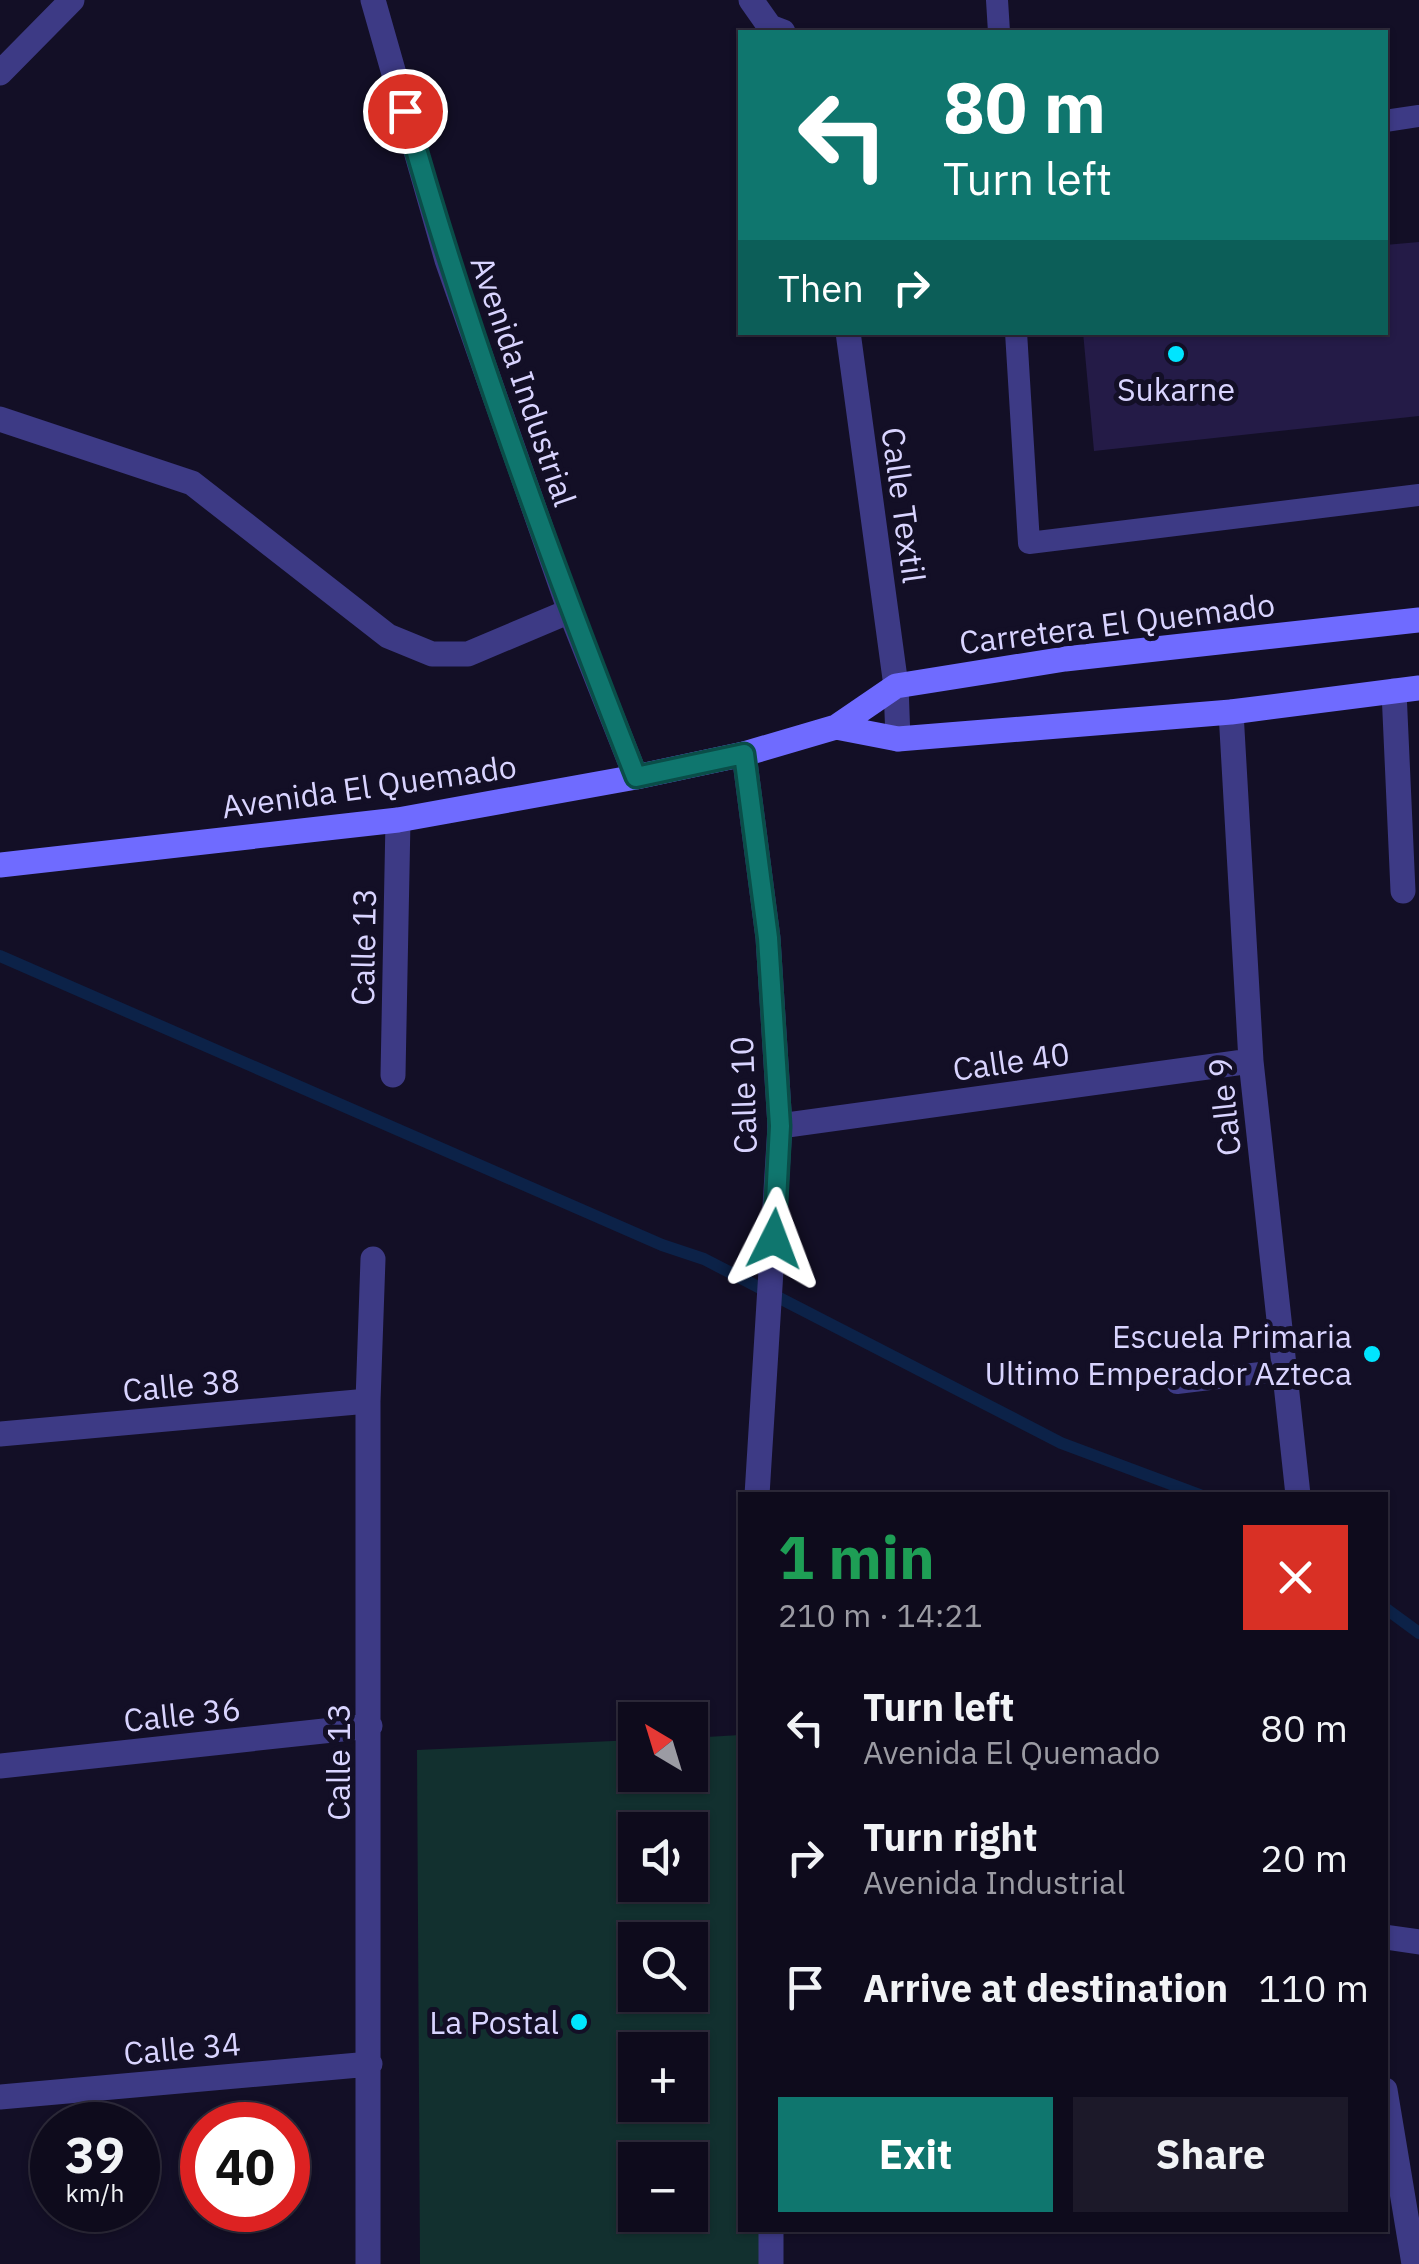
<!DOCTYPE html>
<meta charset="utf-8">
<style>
:root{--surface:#0e0b1c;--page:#1c1929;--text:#f1f3f6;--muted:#9b9ba3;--line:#2e2b3b;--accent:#0f766e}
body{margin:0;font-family:"IBM Plex Sans",sans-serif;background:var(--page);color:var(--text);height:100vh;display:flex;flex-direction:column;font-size:38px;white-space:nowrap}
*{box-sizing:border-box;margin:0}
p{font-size:32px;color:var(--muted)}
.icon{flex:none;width:55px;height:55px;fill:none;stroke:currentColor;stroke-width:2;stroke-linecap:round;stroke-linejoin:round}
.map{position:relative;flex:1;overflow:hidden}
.details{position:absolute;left:738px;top:1492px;width:650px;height:740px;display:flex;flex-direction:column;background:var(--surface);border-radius:0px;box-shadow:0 2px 8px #0004,0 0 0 2px var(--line)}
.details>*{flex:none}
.banner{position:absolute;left:738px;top:30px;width:650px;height:305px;border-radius:0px;box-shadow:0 2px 8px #0004,0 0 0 2px var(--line);background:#0f766e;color:#fff;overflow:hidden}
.needle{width:65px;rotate:322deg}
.fabs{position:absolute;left:618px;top:1702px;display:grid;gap:20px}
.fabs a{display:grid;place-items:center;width:90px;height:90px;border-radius:0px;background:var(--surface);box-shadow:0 2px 8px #0004,0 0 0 2px var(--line);font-size:50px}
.speed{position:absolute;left:30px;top:2102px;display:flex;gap:20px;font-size:50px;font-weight:700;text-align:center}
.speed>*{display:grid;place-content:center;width:130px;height:130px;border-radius:50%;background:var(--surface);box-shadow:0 2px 8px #0004,0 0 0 2px var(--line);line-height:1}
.speed small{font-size:25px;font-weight:400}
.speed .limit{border:15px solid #d22;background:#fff;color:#111}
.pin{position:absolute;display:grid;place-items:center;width:85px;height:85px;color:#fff;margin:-42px;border:5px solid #fff;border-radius:50%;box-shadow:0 2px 10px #0007}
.me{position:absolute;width:110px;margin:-55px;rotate:3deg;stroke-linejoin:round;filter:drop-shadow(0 0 8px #0008)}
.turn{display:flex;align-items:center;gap:35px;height:210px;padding:0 40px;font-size:45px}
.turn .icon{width:130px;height:130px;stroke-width:2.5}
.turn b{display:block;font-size:70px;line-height:85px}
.then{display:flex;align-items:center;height:95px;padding:0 40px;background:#0003;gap:20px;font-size:38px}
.round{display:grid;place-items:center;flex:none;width:105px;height:105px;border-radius:0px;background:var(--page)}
.summary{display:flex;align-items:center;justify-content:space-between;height:170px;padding:0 40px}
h1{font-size:60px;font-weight:700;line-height:75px;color:#1e9e55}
.cta{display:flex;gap:20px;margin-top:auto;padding:20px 40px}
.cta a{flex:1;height:115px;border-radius:0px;background:var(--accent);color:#fff;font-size:40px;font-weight:700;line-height:115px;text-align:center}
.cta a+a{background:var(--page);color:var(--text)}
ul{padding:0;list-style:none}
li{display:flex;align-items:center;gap:30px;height:130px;padding:0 40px}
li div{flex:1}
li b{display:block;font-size:38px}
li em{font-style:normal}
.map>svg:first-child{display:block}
.green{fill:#12302f;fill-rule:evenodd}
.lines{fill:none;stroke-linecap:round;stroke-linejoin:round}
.stream{stroke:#0c2248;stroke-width:12}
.building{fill:#241b47}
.service{stroke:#3d3a85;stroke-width:22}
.minor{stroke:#3d3a85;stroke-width:25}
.tertiary{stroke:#3d3a85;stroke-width:25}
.secondary{stroke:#6f6bff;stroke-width:25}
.route-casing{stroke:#0a4d48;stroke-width:25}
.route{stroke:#0f766e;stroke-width:18}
.poi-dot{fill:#00e5ff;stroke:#130f26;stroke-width:4}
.labels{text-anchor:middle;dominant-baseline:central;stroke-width:10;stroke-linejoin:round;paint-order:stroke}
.street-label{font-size:32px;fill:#d9d4ff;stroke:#130f26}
.poi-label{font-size:32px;fill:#d9d4ff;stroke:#130f26;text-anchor:end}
</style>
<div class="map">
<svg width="1419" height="2264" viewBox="0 0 1419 2264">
<rect width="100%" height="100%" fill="#130f26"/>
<path class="green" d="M740 1735V2230H760L762 2264H420L417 1750 635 1740V1775H690V1738ZM635 1830H690V1885H635ZM635 1940H690V1995H635ZM635 2050H690V2105H635ZM635 2160H690V2215H635Z"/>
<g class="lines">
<path class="stream" d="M0 956 662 1245 704 1259 1061 1443 1200 1495
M1385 1608 1419 1633"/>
</g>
<path class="building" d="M1419 242V416L1094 451 1083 332H1385V245Z"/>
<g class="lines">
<path class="service" d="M997 0 999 32
M1385 121 1419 116
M1016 332 1029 543 1419 495
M1177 1383 1284 1370"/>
<path class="minor" d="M751 0 770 27 783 32
M0 73 72 0
M848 332 896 686 898 739
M0 419 192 483 388 636 432 654H468L570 611
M1394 691 1403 891
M1231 712 1251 1061 1298 1495
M393 1075 398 820
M780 1126 1251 1061
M0 1434 368 1401
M0 1766 370 1726
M1385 1937 1419 1942
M1385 2090 1414 2264
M0 2097 370 2064
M368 2264V1401L373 1259"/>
<path class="tertiary" d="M373 0 447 260 570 611 636 777
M744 754 768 938 780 1126 757 1495
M771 2230V2264"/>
<path class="secondary" d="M836 727 898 739 1231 712 1419 688
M0 865 398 820 636 777 744 754 836 727 896 686 1065 659 1419 620"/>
</g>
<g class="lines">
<defs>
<path id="route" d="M405 111C469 338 550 558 636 777L744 754 768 938 780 1126 774 1239"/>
</defs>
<use href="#route" class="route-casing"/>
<use href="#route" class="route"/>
</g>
<g class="poi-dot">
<circle cx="1176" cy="354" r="10"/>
<circle cx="1372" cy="1354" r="10"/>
<circle cx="579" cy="2022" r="10"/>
</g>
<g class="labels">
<g class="street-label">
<text transform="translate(524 381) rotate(71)">Avenida Industrial</text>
<text transform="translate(904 505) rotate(82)">Calle Textil</text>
<text transform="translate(1117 623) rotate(-7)">Carretera El Quemado</text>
<text transform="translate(369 786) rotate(-8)">Avenida El Quemado</text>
<text transform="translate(363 947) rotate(-89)">Calle 13</text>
<text transform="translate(1011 1061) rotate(-8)">Calle 40</text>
<text transform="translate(743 1095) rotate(-92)">Calle 10</text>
<text transform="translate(1224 1107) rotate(-96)">Calle 9</text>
<text transform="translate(181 1385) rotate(-5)">Calle 38</text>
<text transform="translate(182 1714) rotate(-6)">Calle 36</text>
<text transform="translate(338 1762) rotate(-90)">Calle 13</text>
<text transform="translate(182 2048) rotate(-5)">Calle 34</text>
</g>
<g class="poi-label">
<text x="1176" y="389" text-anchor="middle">Sukarne</text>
<text x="1352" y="1336">Escuela Primaria<tspan x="1352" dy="37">Ultimo Emperador Azteca</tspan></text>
<text x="559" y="2022">La Postal</text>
</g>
</g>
</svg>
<div class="fabs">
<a><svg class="needle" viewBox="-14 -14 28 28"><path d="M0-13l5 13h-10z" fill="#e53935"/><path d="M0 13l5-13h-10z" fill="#9b9ba3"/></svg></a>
<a><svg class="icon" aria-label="sound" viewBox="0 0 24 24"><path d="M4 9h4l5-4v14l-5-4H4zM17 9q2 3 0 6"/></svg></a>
<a><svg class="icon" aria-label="search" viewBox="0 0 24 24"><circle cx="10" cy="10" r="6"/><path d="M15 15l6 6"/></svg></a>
<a>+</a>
<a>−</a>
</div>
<div class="speed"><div>39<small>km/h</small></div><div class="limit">40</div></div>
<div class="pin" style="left:405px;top:111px;background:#d93025"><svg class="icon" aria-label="arrive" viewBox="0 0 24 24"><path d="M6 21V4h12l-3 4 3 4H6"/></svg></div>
<svg class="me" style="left:774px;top:1239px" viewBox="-20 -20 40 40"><path d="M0-17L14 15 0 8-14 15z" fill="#0f766e" stroke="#fff" stroke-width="4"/></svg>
<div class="banner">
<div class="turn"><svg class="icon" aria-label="left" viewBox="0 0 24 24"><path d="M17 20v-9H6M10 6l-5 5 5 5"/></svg><div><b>80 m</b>Turn left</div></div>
<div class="then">Then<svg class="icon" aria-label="right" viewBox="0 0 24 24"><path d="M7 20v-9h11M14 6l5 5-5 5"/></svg></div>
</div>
<section class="details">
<div class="summary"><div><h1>1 min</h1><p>210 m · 14:21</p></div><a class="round" style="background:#d93025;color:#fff"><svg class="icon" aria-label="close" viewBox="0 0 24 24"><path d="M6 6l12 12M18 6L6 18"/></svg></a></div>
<ul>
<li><svg class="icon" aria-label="left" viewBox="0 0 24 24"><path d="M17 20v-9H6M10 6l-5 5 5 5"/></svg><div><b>Turn left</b><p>Avenida El Quemado</p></div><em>80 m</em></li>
<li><svg class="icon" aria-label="right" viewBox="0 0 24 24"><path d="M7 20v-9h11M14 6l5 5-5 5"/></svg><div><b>Turn right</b><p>Avenida Industrial</p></div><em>20 m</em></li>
<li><svg class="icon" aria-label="arrive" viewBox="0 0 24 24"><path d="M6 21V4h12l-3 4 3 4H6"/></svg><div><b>Arrive at destination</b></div><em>110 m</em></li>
</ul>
<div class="cta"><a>Exit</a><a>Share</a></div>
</section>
</div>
